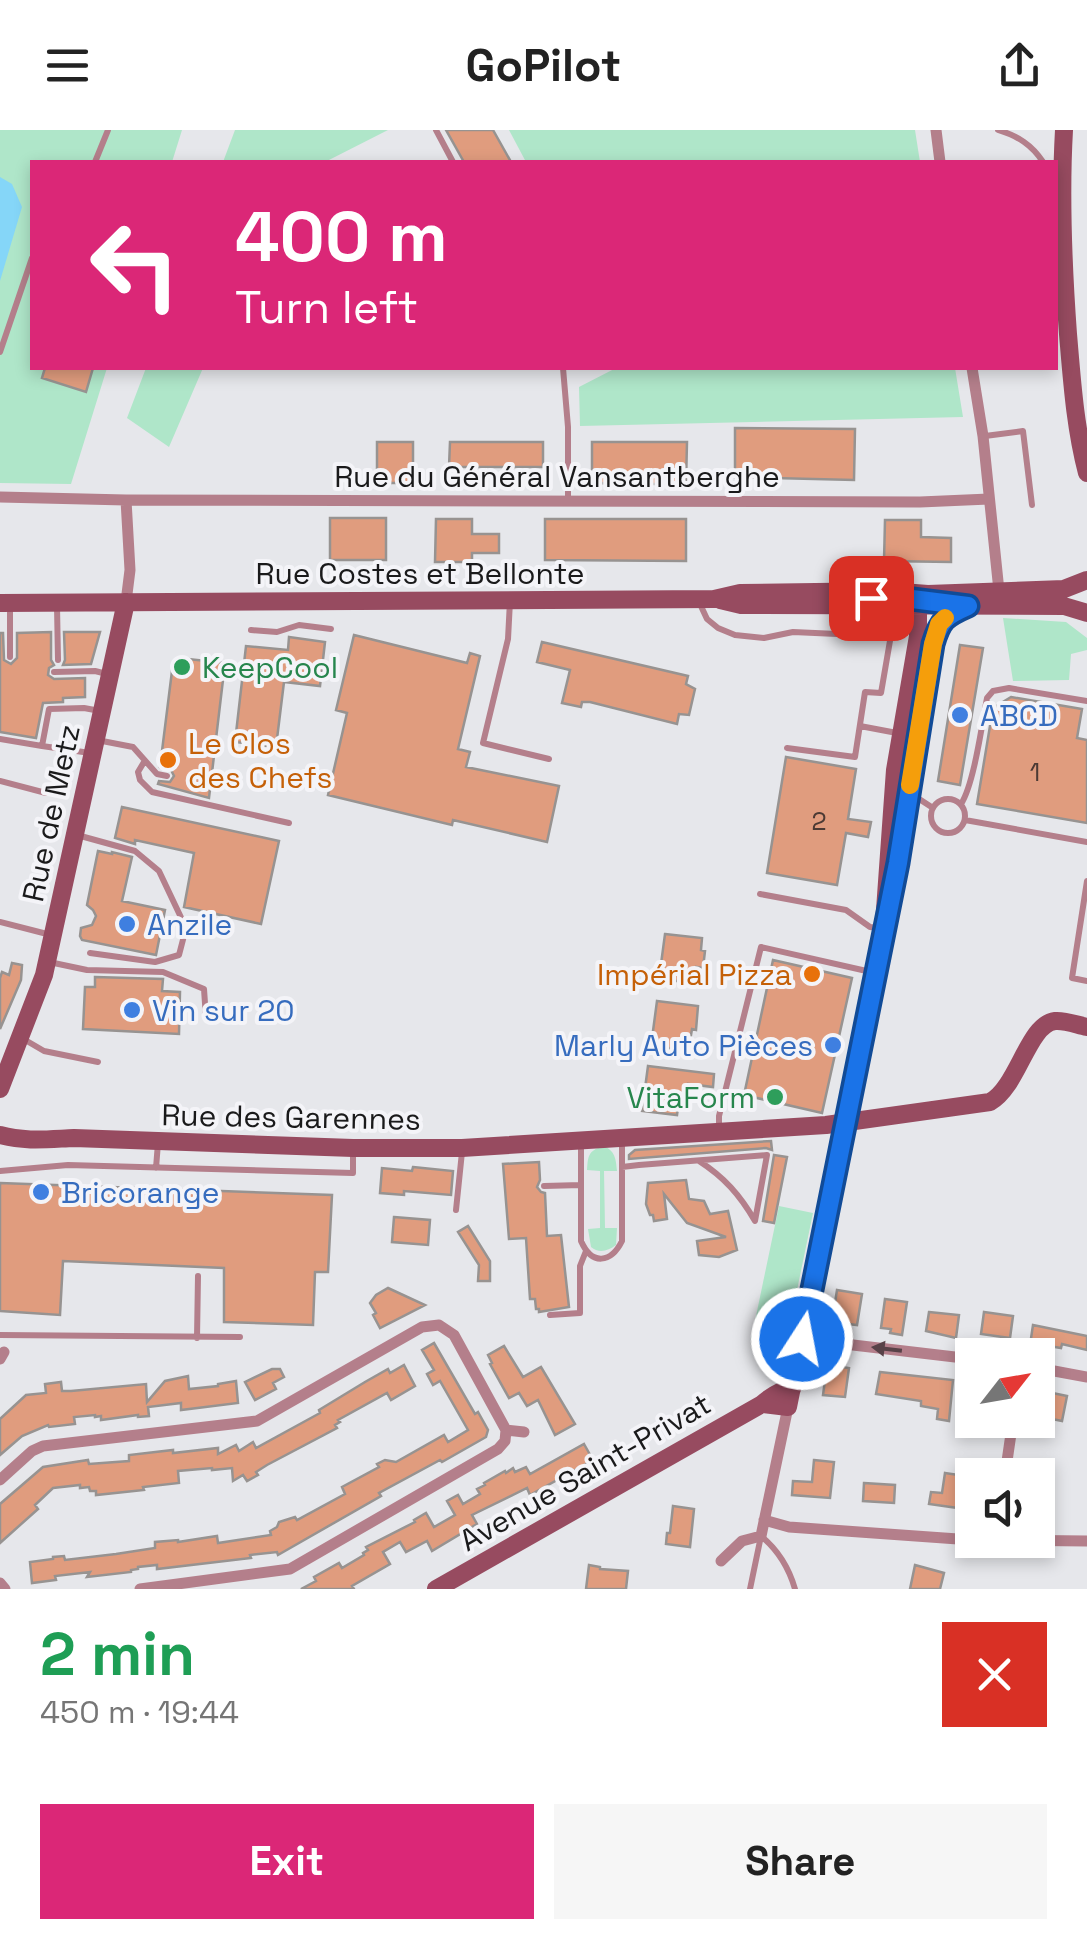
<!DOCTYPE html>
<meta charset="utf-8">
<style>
:root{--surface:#fff;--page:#f6f6f6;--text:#222;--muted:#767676;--accent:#db2777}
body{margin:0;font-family:"Space Grotesk",sans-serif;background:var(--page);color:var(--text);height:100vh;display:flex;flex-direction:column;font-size:38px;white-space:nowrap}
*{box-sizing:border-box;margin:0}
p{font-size:32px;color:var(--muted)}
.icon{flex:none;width:55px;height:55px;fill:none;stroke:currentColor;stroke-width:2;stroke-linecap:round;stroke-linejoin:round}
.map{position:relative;height:1459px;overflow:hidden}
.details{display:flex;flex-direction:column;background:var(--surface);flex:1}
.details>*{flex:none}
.hud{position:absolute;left:30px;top:30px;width:1028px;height:210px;border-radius:0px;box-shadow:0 5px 15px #0003;background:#db2777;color:#fff;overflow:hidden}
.needle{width:65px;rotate:59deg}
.buttons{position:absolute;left:955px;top:1208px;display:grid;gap:20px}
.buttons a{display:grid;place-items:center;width:100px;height:100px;border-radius:0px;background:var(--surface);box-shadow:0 5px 15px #0003;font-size:50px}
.pin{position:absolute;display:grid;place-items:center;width:85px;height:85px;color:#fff;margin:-42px;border-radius:20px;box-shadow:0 5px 15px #0006}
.me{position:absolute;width:110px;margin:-55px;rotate:11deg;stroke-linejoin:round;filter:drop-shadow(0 0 8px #0008)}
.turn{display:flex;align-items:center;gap:35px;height:210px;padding:0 40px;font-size:45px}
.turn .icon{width:130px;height:130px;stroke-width:2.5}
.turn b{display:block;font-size:70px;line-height:85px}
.round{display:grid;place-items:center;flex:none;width:105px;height:105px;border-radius:0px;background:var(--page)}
.headline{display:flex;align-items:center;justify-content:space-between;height:170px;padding:0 40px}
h1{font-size:60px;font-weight:800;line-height:75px;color:#1e9e55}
.action{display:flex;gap:20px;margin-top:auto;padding:20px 40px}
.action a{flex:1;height:115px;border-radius:0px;background:var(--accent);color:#fff;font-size:40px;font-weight:800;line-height:115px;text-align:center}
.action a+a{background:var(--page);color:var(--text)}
header{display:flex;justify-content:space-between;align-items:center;height:130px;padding:0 40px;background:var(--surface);font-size:45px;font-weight:800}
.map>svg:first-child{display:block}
.green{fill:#afe6c9}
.water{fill:#85d6f8}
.building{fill:#e09c7e;stroke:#979391;stroke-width:2.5}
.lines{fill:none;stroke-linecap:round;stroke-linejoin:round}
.lane{stroke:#b47f8b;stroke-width:6}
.street{stroke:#b47f8b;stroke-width:11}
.secondary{stroke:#974b60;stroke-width:18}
.oneway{fill:#584248}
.route-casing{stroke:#114b97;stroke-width:25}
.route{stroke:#1a73e8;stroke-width:18}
.slow{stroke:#f59e0b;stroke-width:18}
.leisure-dot{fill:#2e9e5b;stroke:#f4f4f8;stroke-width:4}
.shop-dot{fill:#3f7fe0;stroke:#f4f4f8;stroke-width:4}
.food-dot{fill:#e8710a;stroke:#f4f4f8;stroke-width:4}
.labels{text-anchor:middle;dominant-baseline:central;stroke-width:8;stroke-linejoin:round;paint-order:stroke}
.number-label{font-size:25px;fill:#4c3a34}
.street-label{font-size:30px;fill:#1a1a1b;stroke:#f4f4f8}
.leisure-label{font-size:30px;fill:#27864d;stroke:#f4f4f8;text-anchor:start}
.shop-label{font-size:30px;fill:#366cbe;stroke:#f4f4f8;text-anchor:start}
.food-label{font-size:30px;fill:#c56008;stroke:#f4f4f8;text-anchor:start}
</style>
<header><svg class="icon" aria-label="menu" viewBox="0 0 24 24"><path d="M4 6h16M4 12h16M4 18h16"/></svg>GoPilot<svg class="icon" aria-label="share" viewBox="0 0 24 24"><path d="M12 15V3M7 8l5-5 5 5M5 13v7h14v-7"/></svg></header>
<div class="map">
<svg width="1087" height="1459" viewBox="0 0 1087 1459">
<rect width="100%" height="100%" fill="#e6e7eb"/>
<path class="green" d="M0 0H182L172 32H32V238H107L71 354 0 353Z
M235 0H388L325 32H223Z
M509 0H915L920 32H526Z
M146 238H203L169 317 127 288Z
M616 238H955L963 287 580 296 579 257Z
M1003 488 1066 492 1087 508V520L1071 524 1069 550 1013 551Z
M603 1016C615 1020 616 1029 617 1041H604L605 1098H617L616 1115C608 1121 599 1124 591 1117L588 1099 600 1098V1041L587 1040C588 1026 588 1021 603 1016Z
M779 1076 813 1083 785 1218 751 1210Z"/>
<path class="water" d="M0 47 12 54 22 77 0 151Z"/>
<path class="building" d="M446 0H493L511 32H464Z
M45 238H93L86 262 42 248Z
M735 298 855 299 854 350 735 347Z
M377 312H413V353H377Z
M450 312H543V337H449Z
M592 312H687L686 354H650V349H628V354L592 353Z
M330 388H386V430H330Z
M436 389H472V404H499V423H472V432H435Z
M545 389H686V431L545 430Z
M885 390H921V407L951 408V432L884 431Z
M51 502V530L54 535 49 538 48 545 54 549 85 548V567L63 568V572L43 573 36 608 0 602V503H3L4 530 11 534 17 528V503Z
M64 502H100L91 534 63 535 65 530Z
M354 505 467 533 470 523 480 526 458 619 470 622 466 637 559 656 547 712 453 690 452 695 328 665 347 583 336 580Z
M289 507 325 512 320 556 284 552 276 617 235 612 246 516 288 520Z
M542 512 688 546 686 554 695 559 689 585 679 584 677 594 590 572H582L581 577 562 573 570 540 537 532Z
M960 515 983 518 960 655 938 651Z
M179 528 225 533 209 668 158 654 159 651 170 652 174 646 171 640 160 637 173 533Z
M1011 567 1082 579 1077 608 1087 610V693L977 674 993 578Z
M786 627 856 639 848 689 871 692 868 707 846 703 837 755 767 743Z
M122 677 279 711 261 794 184 777 194 723 135 710V714L115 708Z
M98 721 112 724V722L132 727 122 771 165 780 156 825 82 810 80 806 81 798 92 795 96 786 93 780 87 775Z
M665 804 702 808 701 820 705 821 703 838 696 837 694 853 659 849Z
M773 830 852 848 822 983 744 965Z
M12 833 22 835 21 850 0 899V848L2 842 9 845Z
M95 847 163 849 162 861 180 862 179 904 83 899 85 857H95Z
M657 871 698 876 696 900 692 899 691 905H688L686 920 651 916Z
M648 936 714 944 713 957 688 954 686 970H679L677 985 642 981Z
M771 1011 772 1020 766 1018 629 1029V1025L635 1020Z
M774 1025 787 1027 774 1093 763 1091Z
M539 1032 540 1050 537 1057 541 1062 545 1063 547 1106 561 1105 569 1177 539 1182V1179H536L535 1169H530L526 1108 509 1109 503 1034Z
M413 1037 453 1041 451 1065 404 1061V1065L380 1063 382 1038 412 1041Z
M686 1050 689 1069 704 1071 710 1084 728 1081 737 1120 719 1127 699 1125 697 1111 726 1107 687 1093 664 1064 667 1089 654 1091 653 1085H650L646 1074 648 1053Z
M0 1053 332 1065 328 1142H315L313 1195 224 1192V1138L63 1131 60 1185 0 1181Z
M394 1087 430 1090 428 1115 392 1112Z
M468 1096 490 1131V1151H478L479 1135 458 1102Z
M388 1158 425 1175 380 1198 373 1185 376 1183 370 1173 376 1165Z
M837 1160 862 1164 857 1195 832 1192Z
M885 1169 907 1172 902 1205 890 1203 891 1199 881 1198Z
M929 1182 959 1185 956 1208 926 1201Z
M984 1182 1013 1186 1010 1208 981 1204Z
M1033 1195 1087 1206V1220L1062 1214 1061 1218 1043 1215 1041 1218 1030 1215Z
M434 1213 475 1284 478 1282 488 1300 486 1307 442 1332 440 1330 379 1363 381 1366 278 1425 277 1422 250 1425 251 1428 157 1439V1435L138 1437V1439L131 1440V1442L87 1447 90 1442 55 1446 56 1450 32 1453 30 1432 53 1429V1427L64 1426 65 1430 116 1424 155 1418V1412L178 1410V1412L217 1406 218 1413 271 1405 270 1401 277 1397 279 1392 295 1387 297 1390 345 1364 342 1357 379 1337 377 1334 385 1330 396 1332 444 1305 448 1312 468 1300 440 1251 433 1255 427 1244 434 1240 422 1220Z
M504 1216 523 1247 541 1237 575 1294 555 1305 538 1270 527 1276 519 1263 509 1268 490 1234 492 1233 488 1225Z
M404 1235 415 1256 391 1270 387 1263 338 1290 340 1292 335 1295 337 1298 267 1335 256 1342 258 1345 247 1351 243 1345 233 1351 232 1338 212 1340V1338L178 1341 179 1353 143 1357 144 1360 96 1365V1361H90L89 1357 80 1358V1355L53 1358 35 1375 38 1379 0 1413V1374L43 1337 88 1330 89 1334 129 1331V1325L173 1320V1323L218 1318V1324L236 1315 239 1321 253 1312 256 1318 320 1283 319 1280 365 1252 388 1239 390 1243Z
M827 1235 849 1238 845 1267 823 1265Z
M272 1239H280L284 1247 273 1253 276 1259 255 1270 245 1252Z
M880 1242 953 1250 949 1291 937 1289 938 1279 921 1276V1271L876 1264Z
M188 1246 189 1259 218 1256V1254L236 1251 238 1273 181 1280V1273L148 1277 149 1286 138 1287V1285L101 1290V1286L95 1287V1285L74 1287 75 1294 49 1297 48 1295 22 1306 0 1325V1289L26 1265 46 1263 45 1254 61 1252 62 1261H71L146 1254 147 1272 165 1251Z
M1038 1260 1067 1266 1062 1291 1047 1288 1048 1284 1038 1282Z
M584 1314 593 1330 530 1365 527 1358 472 1385 477 1394 432 1421 427 1411 406 1422 400 1412 383 1422 390 1434 352 1456 354 1459H301L316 1451 314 1447 339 1433 342 1438 364 1425 363 1423 368 1420 366 1417 415 1392 414 1390 426 1383 434 1397 455 1385 447 1371 458 1365 463 1374 480 1364 477 1359 485 1355 484 1353 505 1341 506 1343 513 1338 515 1342 526 1337 530 1344Z
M814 1330 834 1332 830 1368 792 1365 793 1351 812 1352Z
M945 1343 972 1347V1360L961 1358 958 1378 929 1374 931 1362 942 1363Z
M864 1353 895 1355 894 1373 863 1371Z
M673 1376 694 1379 690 1417 666 1414 667 1403H670Z
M589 1435 600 1437V1439L628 1441 626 1459H586Z
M915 1435 944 1443 940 1459H910Z"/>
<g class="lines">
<path class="lane" d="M436 0 453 32
M998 0C1018 6 1032 15 1043 32
M95 32 108 0
M0 222 32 128
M563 238 568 297V370
M985 306 1023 301 1032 375
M510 471 508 509 483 613 549 629
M10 473V527
M700 474 707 489 718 498 735 505 764 508 793 502 837 504 847 500H856L891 505 881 563 865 562 855 627 787 618
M57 476 58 530
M251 500 277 502 299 495 331 499
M54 542 95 541 107 544
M860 596 897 603
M0 609 42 616
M97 610 133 617 157 644 167 646
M90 623 42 616 49 579 84 578 100 581
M144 632 138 642 140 650 152 662 289 693
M0 651 46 663
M913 665 933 678
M931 686a17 17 0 1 1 34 0a17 17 0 1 1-34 0Z
M961 674C974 654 982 594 987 568L993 561 1009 558 1087 571
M965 690 1087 712
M77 705 135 721 159 741 186 798 179 825 155 832 90 823
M1087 751 1072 848 1087 851
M760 764 846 780 870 797 881 798
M0 792 51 805
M49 832 87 840 163 842 204 859 206 888
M20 907 44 921 98 932
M719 1001V986L761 817 871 842
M581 1012V1111C592 1136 611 1133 622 1111V1011
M622 1037 639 1035 767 1025 755 1091C740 1065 724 1047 699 1031
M156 1038 158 1013
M0 1041 68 1035 353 1043V1019
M544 1056 581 1055
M456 1080 462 1022
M550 1185 580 1183V1136L586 1121
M0 1205 240 1207
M197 1208 198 1146
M750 1459 761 1406C778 1420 789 1438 795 1459"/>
<path class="street" d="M936 0 940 32
M972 238 983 306 999 461
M0 367 126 370 920 372 989 369
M126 472 130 440 126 370
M802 1209 972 1229
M0 1229 4 1222
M1038 1238 1087 1247
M506 1300 524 1302
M1005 1345 1013 1290
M0 1350 32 1321 43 1316 257 1291 422 1197 439 1195 454 1205 506 1300 505 1311 498 1319 290 1439 140 1459
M764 1390 789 1397 972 1410
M975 1410 1087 1411
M721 1431 742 1411 761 1406 788 1277
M0 1453 5 1459"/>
<path class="secondary" d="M1064 0C1060 69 1063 135 1068 204 1072 251 1075 297 1087 343
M720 470 741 475 1064 476 1087 483
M0 473 714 469 740 463 888 461 928 464 1064 459 1087 450
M901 715 933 514C940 492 943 487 963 478
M0 959 44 845 126 472
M0 1005C24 1012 49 1009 74 1008L353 1018H462L826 995 990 972C1018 957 1028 894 1055 891 1065 890 1077 895 1087 897
M762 1274 788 1277 879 824 884 794 895 640 918 506V475L928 464
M436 1459 762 1274C771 1266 780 1260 792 1259"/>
</g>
<defs><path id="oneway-solid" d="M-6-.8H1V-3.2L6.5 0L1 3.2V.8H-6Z" transform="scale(2.5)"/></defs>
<use class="oneway" href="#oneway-solid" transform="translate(887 1219) rotate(-173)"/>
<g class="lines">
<defs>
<path id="route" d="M802 1209 898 733 933 514C940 490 945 486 968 476L912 469 871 468"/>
</defs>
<use href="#route" class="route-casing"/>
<use href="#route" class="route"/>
<path class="slow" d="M910 655 933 514 939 494 945 488"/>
</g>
<g class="leisure-dot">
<circle cx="182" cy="537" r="10"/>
<circle cx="775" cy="967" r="10"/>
</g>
<g class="shop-dot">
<circle cx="960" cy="585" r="10"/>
<circle cx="127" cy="794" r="10"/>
<circle cx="132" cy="880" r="10"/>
<circle cx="833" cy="915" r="10"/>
<circle cx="41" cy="1062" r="10"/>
</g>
<g class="food-dot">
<circle cx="168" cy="630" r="10"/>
<circle cx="812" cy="844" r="10"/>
</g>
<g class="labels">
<g class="number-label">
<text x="1035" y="642">1</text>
<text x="819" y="691">2</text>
</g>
<g class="street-label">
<text x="557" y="346">Rue du Général Vansantberghe</text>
<text x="420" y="443">Rue Costes et Bellonte</text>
<text transform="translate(51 683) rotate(-78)">Rue de Metz</text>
<text transform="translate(291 987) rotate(1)">Rue des Garennes</text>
<text transform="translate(585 1342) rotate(-30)">Avenue Saint-Privat</text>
</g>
<g class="leisure-label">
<text x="202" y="537">KeepCool</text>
<text x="755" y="967" text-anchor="end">VitaForm</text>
</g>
<g class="shop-label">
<text x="980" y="585">ABCD</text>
<text x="147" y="794">Anzile</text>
<text x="152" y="880">Vin sur 20</text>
<text x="813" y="915" text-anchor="end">Marly Auto Pièces</text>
<text x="61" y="1062">Bricorange</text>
</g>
<g class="food-label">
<text x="188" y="613">Le Clos<tspan x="188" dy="34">des Chefs</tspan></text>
<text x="792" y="844" text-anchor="end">Impérial Pizza</text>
</g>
</g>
</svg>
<div class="buttons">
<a><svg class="needle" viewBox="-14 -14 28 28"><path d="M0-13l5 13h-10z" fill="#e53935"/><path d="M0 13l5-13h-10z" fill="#767676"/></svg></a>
<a><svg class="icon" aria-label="sound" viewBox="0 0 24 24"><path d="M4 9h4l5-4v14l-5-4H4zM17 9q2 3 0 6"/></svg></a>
</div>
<div class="pin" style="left:871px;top:468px;background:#d93025"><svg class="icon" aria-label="arrive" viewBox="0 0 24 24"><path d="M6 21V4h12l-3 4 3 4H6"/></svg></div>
<svg class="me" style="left:802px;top:1209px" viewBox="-20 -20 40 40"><circle r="17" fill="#1a73e8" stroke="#fff" stroke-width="3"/><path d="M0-11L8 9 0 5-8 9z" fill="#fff"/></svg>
<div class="hud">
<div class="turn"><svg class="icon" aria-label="left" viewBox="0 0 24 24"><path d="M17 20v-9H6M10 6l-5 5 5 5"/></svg><div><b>400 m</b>Turn left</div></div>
</div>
</div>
<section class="details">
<div class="headline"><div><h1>2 min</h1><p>450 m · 19:44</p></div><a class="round" style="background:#d93025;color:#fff"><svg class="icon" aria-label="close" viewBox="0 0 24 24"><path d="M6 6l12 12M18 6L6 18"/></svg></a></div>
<div class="action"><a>Exit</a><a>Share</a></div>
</section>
